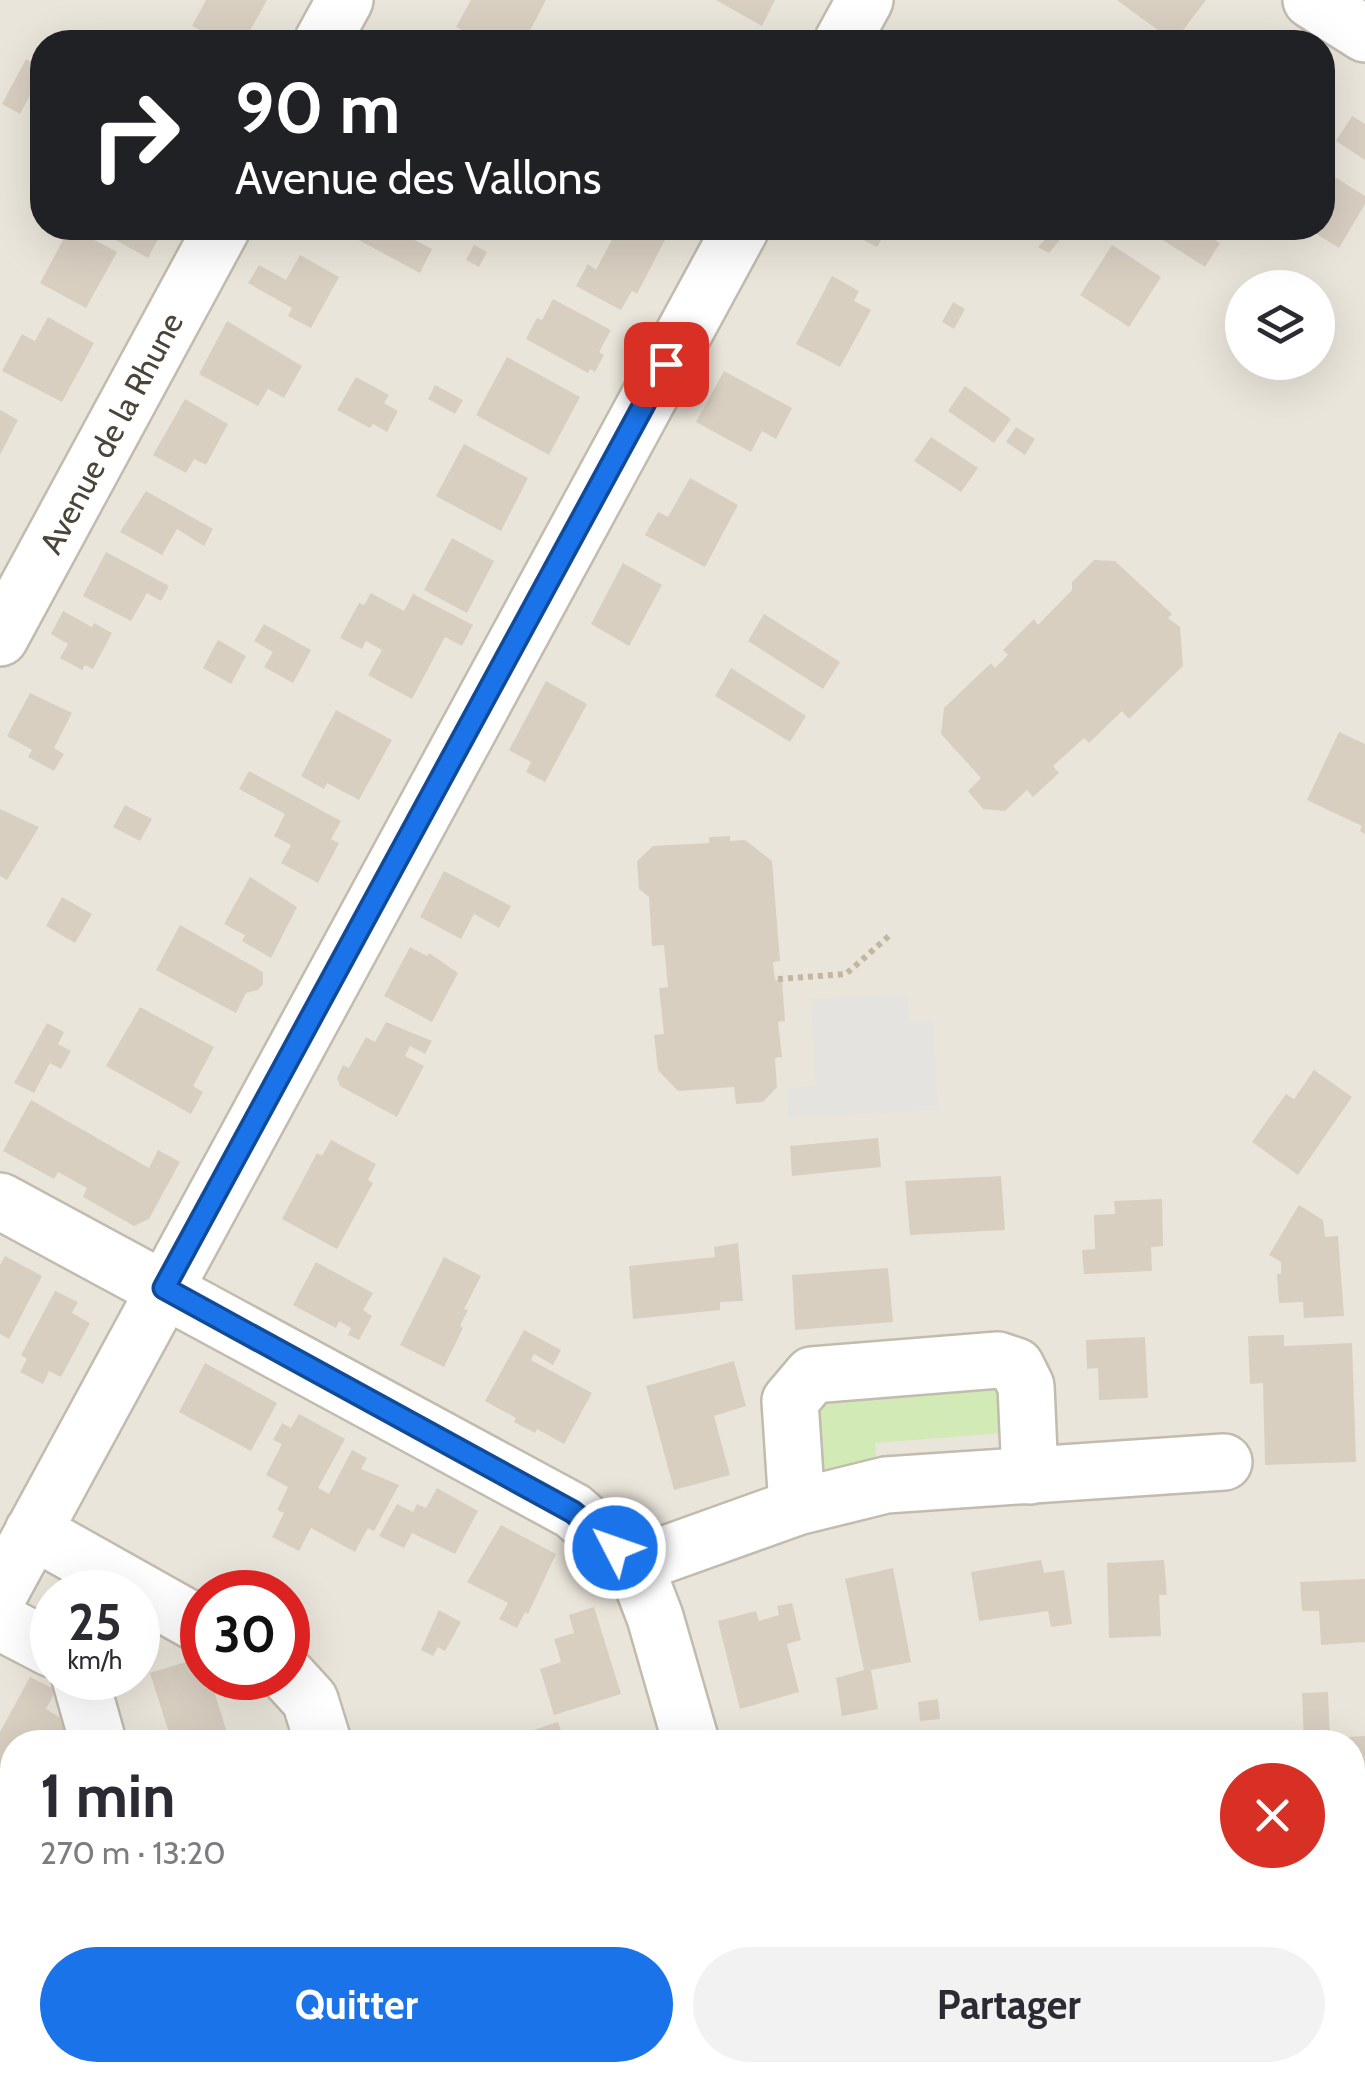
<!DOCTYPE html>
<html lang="fr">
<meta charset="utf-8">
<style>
:root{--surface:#fff;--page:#f2f2f3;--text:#2b2b33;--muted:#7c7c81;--accent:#1a73e8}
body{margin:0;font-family:Cabin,sans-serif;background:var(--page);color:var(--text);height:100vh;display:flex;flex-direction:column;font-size:38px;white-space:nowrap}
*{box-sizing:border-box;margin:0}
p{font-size:32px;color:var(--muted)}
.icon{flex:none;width:55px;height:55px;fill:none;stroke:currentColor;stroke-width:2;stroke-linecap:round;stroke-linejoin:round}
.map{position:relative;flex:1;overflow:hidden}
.details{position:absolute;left:0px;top:1730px;width:1365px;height:352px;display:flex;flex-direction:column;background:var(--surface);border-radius:40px 40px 0 0;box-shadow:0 10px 40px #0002}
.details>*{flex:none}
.top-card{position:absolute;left:30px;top:30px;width:1305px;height:210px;border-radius:40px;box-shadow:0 10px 40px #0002;background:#202124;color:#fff;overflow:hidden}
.controls{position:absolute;left:1225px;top:270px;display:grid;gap:20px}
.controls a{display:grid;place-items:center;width:110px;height:110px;border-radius:50%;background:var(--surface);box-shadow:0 10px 40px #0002;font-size:50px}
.speed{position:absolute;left:30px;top:1570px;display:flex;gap:20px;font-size:50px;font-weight:700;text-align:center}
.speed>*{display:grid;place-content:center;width:130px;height:130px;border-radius:50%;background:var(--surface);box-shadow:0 10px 40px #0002;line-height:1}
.speed small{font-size:25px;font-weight:400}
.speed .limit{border:15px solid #d22;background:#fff;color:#111}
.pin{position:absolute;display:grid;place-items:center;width:85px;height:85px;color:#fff;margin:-42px;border-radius:20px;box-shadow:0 5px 15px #0006}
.me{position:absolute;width:110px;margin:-55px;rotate:311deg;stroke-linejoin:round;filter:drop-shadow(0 0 8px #0008)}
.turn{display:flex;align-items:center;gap:35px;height:210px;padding:0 40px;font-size:45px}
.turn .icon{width:130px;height:130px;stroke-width:2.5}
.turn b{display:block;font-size:70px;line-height:85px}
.round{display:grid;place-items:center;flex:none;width:105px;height:105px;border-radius:52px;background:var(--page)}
.headline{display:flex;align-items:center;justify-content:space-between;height:170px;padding:0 40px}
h1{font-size:60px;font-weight:700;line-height:75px}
.action{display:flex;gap:20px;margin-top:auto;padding:20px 40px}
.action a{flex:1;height:115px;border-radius:60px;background:var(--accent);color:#fff;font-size:40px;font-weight:700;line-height:115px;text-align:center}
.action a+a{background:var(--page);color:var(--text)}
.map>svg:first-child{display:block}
.residential{fill:#eae5da;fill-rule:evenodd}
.green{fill:#d2eab5}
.parking{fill:#e5e3e0}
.building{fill:#d8cfc1}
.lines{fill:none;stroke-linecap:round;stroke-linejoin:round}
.minor-casing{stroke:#c2bbae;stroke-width:60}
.path{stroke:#c4b79f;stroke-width:6;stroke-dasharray:5 5;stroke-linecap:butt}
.minor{stroke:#fff;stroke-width:55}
.route-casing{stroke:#114b97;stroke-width:25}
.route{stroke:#1a73e8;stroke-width:18}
.labels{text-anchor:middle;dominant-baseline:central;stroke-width:8;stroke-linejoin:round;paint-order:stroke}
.street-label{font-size:32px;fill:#4b4439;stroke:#fff}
</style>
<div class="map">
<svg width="1365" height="2081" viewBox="0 0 1365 2081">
<rect width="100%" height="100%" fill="#f6f3ec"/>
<path class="residential" d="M0 0H1365V2081H0ZM42 42H1322V228H42ZM1242 288H1318V362H1242ZM52 1592H138V1678H52ZM202 1592H288V1678H202ZM12 1742H1352V2070H12Z"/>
<path class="green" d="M996 1372 1016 1432 875 1443 877 1471 818 1475V1392Z"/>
<path class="parking" d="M908 995 909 1022H933L938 1110 788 1117 787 1088 815 1086 811 999Z
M24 2070H236L240 2081H0V2077Z"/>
<path class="building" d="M206 0H267L244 42H223L192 26Z
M471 0H546L524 42 512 36 508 42H485L456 27Z
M716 0H775L762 26Z
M1117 0H1206L1174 42Z
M26 59 42 68V73L20 114 2 104Z
M1352 116 1365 124V160L1336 141Z
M1322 169 1365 196V204L1339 248 1307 228H1322Z
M61 228H72L117 252 86 308 40 283 63 240 56 237Z
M104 228H164L148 258 101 232Z
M361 228H412L407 236 432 249 420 273 355 238Z
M608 228H660L669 232 637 294 632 291 621 310 576 286 588 264 596 270 616 232Z
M841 228H888L877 247Z
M1055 228 1064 235 1049 253 1038 247Z
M1144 228H1195L1220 243 1205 267Z
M474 245 487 252 479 267 466 260Z
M1112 245 1161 277 1129 327 1080 295Z
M300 255 339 277 311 328 288 316 292 308 248 283 259 265 286 280Z
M832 276 859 291 854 301 871 310 840 367 796 344Z
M553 299 611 330 599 352 604 355 595 372 590 369 588 373 526 339 537 318 542 320Z
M953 302 965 309 954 329 942 322Z
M48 317 94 343 62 402 2 371 22 334 35 341Z
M227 321 302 366 284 398 268 389 258 406 199 374Z
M507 357 580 397 549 455 476 415Z
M724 371 792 408 776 439 762 431 751 452 696 422Z
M356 377 389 395 384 403 398 411 387 432 373 424 370 428 337 410Z
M435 385 463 400 455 414 428 399Z
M965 386 1011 419 994 443 948 411Z
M185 399 228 424 206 465 194 459 186 473 153 455Z
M0 410 18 420 0 455Z
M1016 427 1035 439 1025 455 1006 442Z
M931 437 978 468 961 492 914 461Z
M464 444 528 478 501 531 436 496Z
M690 478 738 505 705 567 645 535 658 512 668 517Z
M146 491 213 529 204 546 177 529 162 555 120 532Z
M452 538 494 561 467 613 424 590Z
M106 552 169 586 161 601 147 593 131 621 83 596Z
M1094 560 1115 561 1172 614 1168 618 1180 627 1183 666 1129 719 1122 711 1089 743 1084 738 1053 766 1059 773 1033 797 1027 790 1005 811 983 809 968 791 981 778 941 734 944 708 991 663 995 668 1008 655 1003 650 1034 619 1038 625 1072 590V582Z
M623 563 662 585 629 646 591 624Z
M371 593 404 611 413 594 473 625 462 646 445 637 412 699 368 675 382 650 366 641 362 649 340 638 359 603 364 605Z
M63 611 92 627 94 623 112 633 93 669 85 665 82 670 60 658 68 644 51 634Z
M764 614 840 662 823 689 748 641Z
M264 624 311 650 293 683 264 667 273 652 254 641Z
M218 640 246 656 231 684 203 668Z
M731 668 806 716 790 742 715 696Z
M546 681 587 704 545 782 526 772 531 762 509 750Z
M30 693 72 713 54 748 64 754 54 771 28 757 32 750 7 736Z
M336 710 392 740 359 800 327 783 324 789 301 776Z
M1339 732 1365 744V834L1360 831 1362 826 1307 800Z
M249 771 341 821 331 839 339 843 318 883 281 863 291 845 274 836 285 814 239 789Z
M125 805 152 819 140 841 113 827Z
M0 809 39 827 7 880 0 876Z
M730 836V841L745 840 772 861 780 961 773 962 775 980H782L785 1021 778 1022 782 1057 775 1058 777 1087 763 1102 736 1104 734 1087 678 1091 658 1070 654 1035 664 1034 659 988 668 987 664 945 652 946 649 897 639 889 637 861 653 846 709 843V837Z
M444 871 511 906 499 928 474 914 461 939 420 917Z
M250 877 297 907 271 958 242 941 245 935 224 924Z
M62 897 92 914 75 943 46 926Z
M180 925 263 972V984L258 990 246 993 236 1013 156 970Z
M410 947 427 956 429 953 458 973 432 1022 384 996Z
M140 1007 214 1047 193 1086 203 1092 191 1114 106 1066Z
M386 1022 432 1041 425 1054 410 1046 405 1056 424 1066 397 1117 340 1086 337 1078 343 1065 349 1068 366 1037 375 1042Z
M47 1023 64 1032 58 1044 71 1051 61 1069 50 1063 34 1093 14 1083Z
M1314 1070 1352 1097 1298 1175 1252 1142 1286 1094 1294 1099Z
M31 1100 149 1168 158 1150 180 1162 149 1219 134 1226 83 1197 87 1188 58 1172 54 1179 3 1151Z
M878 1138 881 1167 792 1176 790 1146Z
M331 1140 376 1164 368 1180 373 1183 337 1249 282 1219 317 1153 322 1156Z
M1001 1176 1005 1230 910 1235 905 1181Z
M1162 1199 1163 1246 1151 1247 1152 1271 1084 1274 1082 1250 1095 1249 1094 1215 1115 1214 1114 1201Z
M1299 1205 1323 1220 1325 1237 1338 1236 1344 1316 1304 1318 1303 1302 1279 1303 1277 1274H1281V1262L1269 1255Z
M738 1243 743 1301 720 1302V1310L633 1319 629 1266 715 1257 714 1247Z
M5 1256 42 1276 9 1339 0 1334V1265Z
M444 1257 481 1276 464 1309 468 1310 460 1326 463 1328 444 1367 400 1345Z
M316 1262 373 1293 363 1310 372 1316 359 1340 348 1335 351 1328 339 1321 336 1328 293 1305Z
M888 1268 893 1322 795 1330 792 1275Z
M55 1291 78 1302 72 1313 90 1323 61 1377 49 1371 43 1384 20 1372 27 1359 21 1355Z
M524 1330 561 1350 553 1365 534 1354 531 1360 592 1393 564 1444 537 1429 535 1433 514 1422 516 1418 485 1401Z
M1284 1335V1346L1352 1343 1356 1462 1265 1465 1263 1383 1250 1384 1248 1336Z
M1145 1337 1148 1398 1099 1400 1098 1368 1087 1369 1086 1340Z
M734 1361 746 1406 714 1416 730 1475 674 1490 646 1386Z
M205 1363 277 1403 251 1451 179 1412Z
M299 1414 345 1439 318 1488 329 1494 352 1450 367 1458 361 1469 399 1485 374 1531 368 1528 355 1552 311 1528 299 1551 272 1537 284 1513 277 1510 288 1487 266 1475 282 1444 273 1440 282 1423 291 1428Z
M437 1488 478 1511 455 1554 412 1533 404 1548 379 1536 397 1504 413 1512 417 1504 426 1508Z
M501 1525 556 1554 528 1614 525 1612 517 1628 499 1619 508 1603 467 1582Z
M1041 1560 1044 1573 1064 1570 1072 1624 1051 1627 1048 1611 979 1621 971 1572Z
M1164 1560 1167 1595H1159L1161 1636 1109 1638 1107 1563Z
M893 1568 911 1662 871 1670 878 1709 842 1716 836 1678 864 1670 845 1579Z
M1365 1579V1642L1321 1645 1319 1611H1302L1300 1582Z
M792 1603 801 1640 787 1644 799 1692 740 1709 718 1621 756 1611 759 1621 779 1615 777 1606Z
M594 1607 621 1694 554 1715 540 1669 561 1662 554 1639 574 1633 569 1615Z
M439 1610 461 1622 445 1651 438 1647 433 1656 421 1650Z
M202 1657V1678H210L230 1742H172L150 1673Z
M30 1677 56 1690 46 1709 70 1724 60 1742H12V1781L0 1774V1732Z
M1328 1692 1330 1738 1365 1736V1763L1352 1764V1742H1304L1302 1693Z
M938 1699 940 1719 920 1721 918 1702Z
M558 1722 564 1739 534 1742 530 1731Z
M403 1730 407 1742H380L379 1738Z
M1365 1813V1872H1352V1814Z
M1352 1931H1365V2009L1352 2010Z
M537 2070H585V2071L553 2081H540Z
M756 2070H763L766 2081H736L735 2076Z
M308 2071 311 2081H277V2080Z"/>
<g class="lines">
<defs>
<path id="minor" d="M1311 0 1365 34
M322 42 345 0
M842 42 865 0
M0 638 222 228
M0 1201 573 1511 635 1565 655 1617 691 1742
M797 1507 790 1401 812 1375 998 1360 1016 1366 1026 1386 1030 1476
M33 1531 202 1626
M635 1565 797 1507 886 1485 1224 1462
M0 1593 741 228
M0 1622 52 1649
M288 1676 310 1700 323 1742
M80 1678 98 1742
M464 2070 479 2081
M784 2070 787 2081
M1313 2081 1365 2067"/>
</defs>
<use href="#minor" class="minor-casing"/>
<path class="path" d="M778 979 846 974 890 935"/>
<use href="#minor" class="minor"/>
</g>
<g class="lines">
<defs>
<path id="route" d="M615 1548 573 1512 164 1288 666 364"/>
</defs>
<use href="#route" class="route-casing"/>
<use href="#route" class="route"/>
</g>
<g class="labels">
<g class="street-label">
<text transform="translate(111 433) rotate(-62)">Avenue de la Rhune</text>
</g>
</g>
</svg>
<div class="controls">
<a><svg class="icon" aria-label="layers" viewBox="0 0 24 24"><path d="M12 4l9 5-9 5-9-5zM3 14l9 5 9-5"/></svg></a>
</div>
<div class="speed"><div>25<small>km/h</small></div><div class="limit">30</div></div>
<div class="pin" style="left:666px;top:364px;background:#d93025"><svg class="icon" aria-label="arrive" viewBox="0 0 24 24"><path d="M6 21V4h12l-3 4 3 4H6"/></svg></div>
<svg class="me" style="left:615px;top:1548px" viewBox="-20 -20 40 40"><circle r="17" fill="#1a73e8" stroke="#fff" stroke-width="3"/><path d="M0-11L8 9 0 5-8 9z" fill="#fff"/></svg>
<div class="top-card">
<div class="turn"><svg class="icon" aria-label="right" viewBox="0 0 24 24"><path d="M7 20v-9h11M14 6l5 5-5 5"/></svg><div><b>90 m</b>Avenue des Vallons</div></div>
</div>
<section class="details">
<div class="headline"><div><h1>1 min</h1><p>270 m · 13:20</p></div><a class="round" style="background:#d93025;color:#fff"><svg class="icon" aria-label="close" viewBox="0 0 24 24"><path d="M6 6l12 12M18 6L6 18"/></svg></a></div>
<div class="action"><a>Quitter</a><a>Partager</a></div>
</section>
</div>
